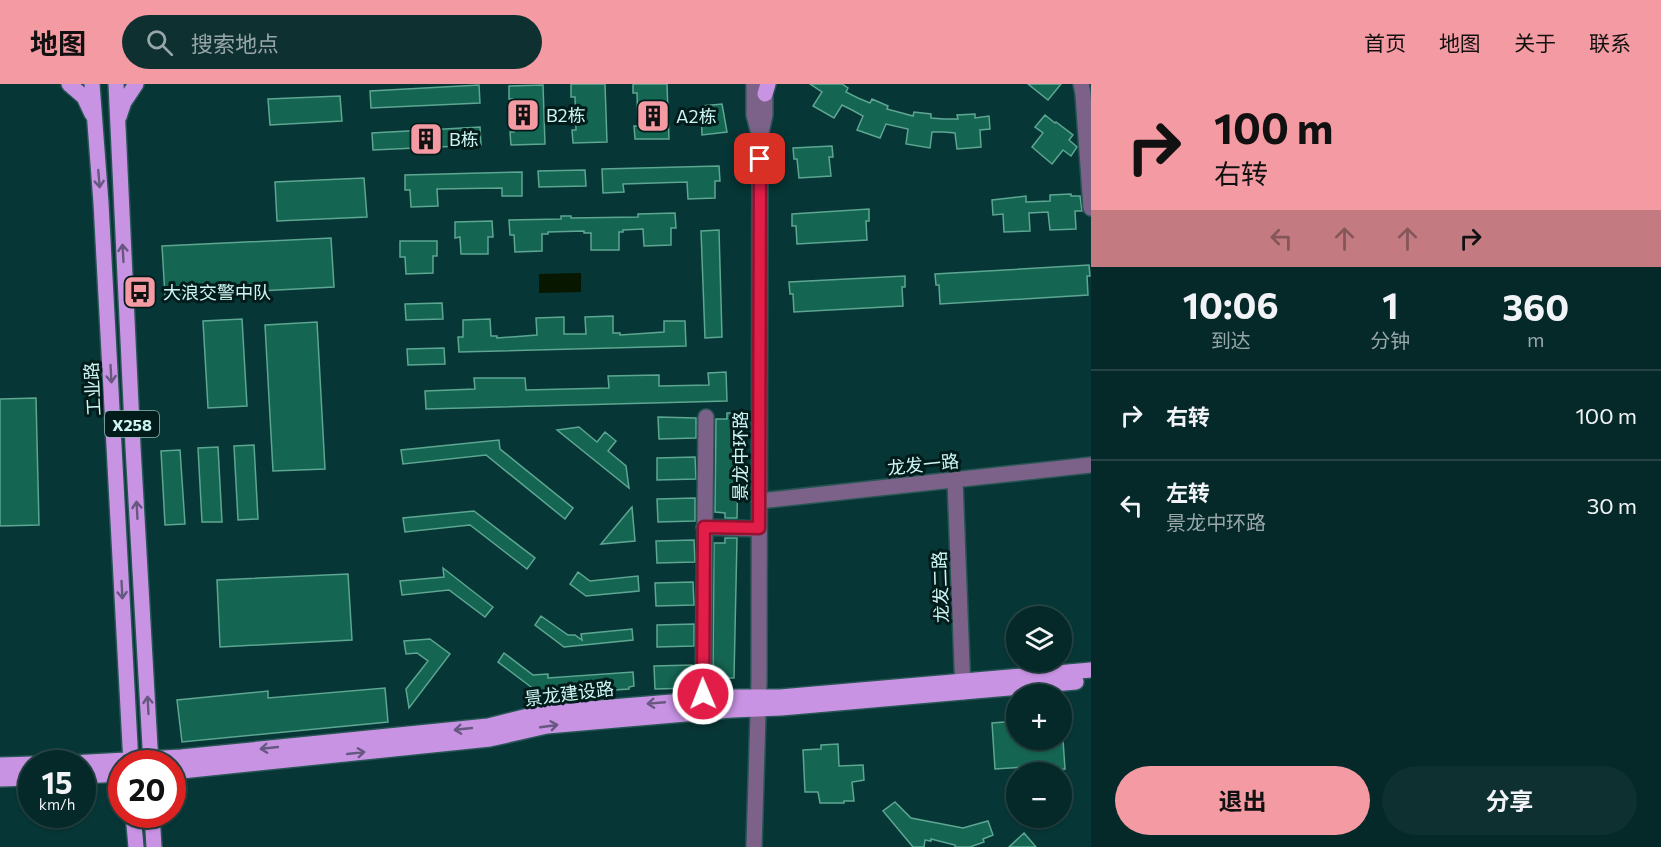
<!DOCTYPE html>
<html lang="zh">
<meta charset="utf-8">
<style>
:root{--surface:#052828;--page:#0e3030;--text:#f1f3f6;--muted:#97a6a8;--line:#264445;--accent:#f49aa2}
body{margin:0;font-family:Commissioner,"Noto Sans SC",sans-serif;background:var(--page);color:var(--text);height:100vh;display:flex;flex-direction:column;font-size:22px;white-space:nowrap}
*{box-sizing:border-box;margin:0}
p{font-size:20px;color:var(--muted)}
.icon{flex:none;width:33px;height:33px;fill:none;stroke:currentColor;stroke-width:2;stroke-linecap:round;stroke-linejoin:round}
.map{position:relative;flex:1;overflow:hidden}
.panel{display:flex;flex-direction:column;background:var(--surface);width:570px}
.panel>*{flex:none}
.top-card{background:#f49aa2;color:#111;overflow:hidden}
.controls{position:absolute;left:1006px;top:522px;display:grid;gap:12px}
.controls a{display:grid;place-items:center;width:66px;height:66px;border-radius:50%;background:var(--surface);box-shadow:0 2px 4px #0004,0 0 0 2px var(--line);font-size:30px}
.speed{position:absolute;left:18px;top:666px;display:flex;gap:12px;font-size:30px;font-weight:700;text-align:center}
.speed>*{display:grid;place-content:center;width:78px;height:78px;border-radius:50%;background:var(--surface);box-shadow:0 2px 4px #0004,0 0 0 2px var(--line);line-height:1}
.speed small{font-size:15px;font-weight:400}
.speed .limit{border:9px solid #d22;background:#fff;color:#111}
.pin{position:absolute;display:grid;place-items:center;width:51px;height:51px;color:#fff;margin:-26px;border-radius:12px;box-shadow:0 3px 9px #0006}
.me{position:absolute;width:66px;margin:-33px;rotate:359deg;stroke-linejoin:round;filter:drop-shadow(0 0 4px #0008)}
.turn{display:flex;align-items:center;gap:21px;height:126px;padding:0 24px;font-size:27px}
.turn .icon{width:78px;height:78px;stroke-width:2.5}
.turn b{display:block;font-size:42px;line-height:51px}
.lanes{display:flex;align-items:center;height:57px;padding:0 24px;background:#0003;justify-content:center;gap:30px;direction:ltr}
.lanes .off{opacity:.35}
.eta{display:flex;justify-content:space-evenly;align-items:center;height:102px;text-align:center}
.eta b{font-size:36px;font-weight:700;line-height:42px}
.action{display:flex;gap:12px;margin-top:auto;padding:12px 24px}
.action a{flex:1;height:69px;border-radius:36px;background:var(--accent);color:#111;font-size:24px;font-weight:700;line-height:69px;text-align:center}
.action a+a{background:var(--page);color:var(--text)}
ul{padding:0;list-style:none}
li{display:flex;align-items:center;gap:18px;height:90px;padding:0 24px;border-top:2px solid var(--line)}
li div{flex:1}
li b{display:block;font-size:22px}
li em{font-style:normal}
header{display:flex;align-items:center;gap:36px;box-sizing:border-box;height:84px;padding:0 30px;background:var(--accent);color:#111}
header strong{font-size:28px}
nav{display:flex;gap:33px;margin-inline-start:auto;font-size:21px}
.search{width:420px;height:54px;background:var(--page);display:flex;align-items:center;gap:15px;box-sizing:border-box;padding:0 21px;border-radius:33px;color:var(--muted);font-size:22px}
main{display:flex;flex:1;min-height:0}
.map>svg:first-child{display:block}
.water{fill:#081800}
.building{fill:#156553;stroke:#5da692;stroke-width:1.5}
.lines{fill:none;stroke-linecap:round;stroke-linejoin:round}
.minor-casing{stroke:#275554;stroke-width:18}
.major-casing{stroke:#275554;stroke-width:18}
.minor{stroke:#7c6289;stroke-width:15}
.major{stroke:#c993e4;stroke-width:15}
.oneway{stroke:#665880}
.route-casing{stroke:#92132f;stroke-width:15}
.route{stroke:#e11d48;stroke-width:10}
.labels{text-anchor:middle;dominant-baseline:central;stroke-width:6;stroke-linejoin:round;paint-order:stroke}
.shield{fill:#021c1b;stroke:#91b4b2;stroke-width:1.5}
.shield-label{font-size:16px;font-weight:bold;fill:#cef5f3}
.poi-label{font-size:18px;fill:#cef5f3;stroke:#021c1b;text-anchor:start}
.street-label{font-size:18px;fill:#cef5f3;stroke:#021c1b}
</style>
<header>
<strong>地图</strong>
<div class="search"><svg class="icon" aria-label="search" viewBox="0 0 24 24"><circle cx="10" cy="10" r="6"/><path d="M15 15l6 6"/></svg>搜索地点</div>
<nav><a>首页</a><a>地图</a><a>关于</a><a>联系</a></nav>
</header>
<main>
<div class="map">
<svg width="1091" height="763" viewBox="0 0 1091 763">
<rect width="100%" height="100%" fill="#073636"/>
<path class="water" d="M581 189V208L539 209V190Z"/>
<path class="building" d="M571 0H605L607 58 573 59 572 46H576L575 13H571Z
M633 0H667L669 55H635L634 42H638L637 9H633Z
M810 0H842L848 4 846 8 858 14 870 19 872 15 888 22 887 25 913 32 914 28 931 30V34L944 35H958L957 31 975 30V34L989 32 990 45 980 46 981 63 957 65 955 49 944 48H932L930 64 906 60 908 45 886 40 880 54 857 46 863 32 852 26 842 21 834 34 813 22 822 8Z
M1028 0H1061L1048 16Z
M479 1 480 19 371 24 370 7Z
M543 1 545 60 511 61 510 48H514L513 15H509V2Z
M340 12 342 37 270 41 268 15Z
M722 20 727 48 702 51 701 22Z
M1045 31 1055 39 1056 38 1073 51 1069 56 1077 63 1071 72 1063 66 1052 80 1032 63 1043 49 1035 43Z
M480 43 481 61 373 66 372 49Z
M832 62 833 73H829L831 92 799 94 797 75H794L793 64Z
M719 82 720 97H715V114L688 115 687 98 623 100 624 108 603 109 602 85Z
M585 86 586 102 539 103 538 87Z
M522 88V112H502V104L437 105 438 122 411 123 410 106H405V91Z
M364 94 367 133 277 137 275 98Z
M1071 110V112H1080L1082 127H1075L1076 145 1050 146 1048 128 1029 129 1030 147 1004 148 1003 130 993 131 992 116 1026 112V118L1050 117V111Z
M869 125V137H866L867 156 797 160 796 142H792V130Z
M675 129 676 144H671V161L644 162 643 145 623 146V148H619V166H591V149H584V147L548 148V150H542V167L515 168 514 151H510L509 136 561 135V132H571V134L638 133V130Z
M492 137 493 153H488V170H461L460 153 455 154V138Z
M719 146 722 253 705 254 701 147Z
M331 154 334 203 165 212 162 162Z
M400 157H437V172H433V189L406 190 405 173H400Z
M1089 181 1090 192H1087L1088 211 940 220 939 201H936L935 190Z
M905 192V203H902L903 222 794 228 793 210H790L789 198Z
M442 219 443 235 406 236 405 220Z
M613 232V249H620V251L664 248V237H685L686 262 459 268 458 253H463V236L490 235 491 252H497V254L537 251 536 234 564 233V250H586L585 233Z
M242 235 247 322 208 324 203 237Z
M317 238 325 385 273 387 265 241Z
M444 264 445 280 408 281 407 265Z
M726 288 727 317 426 325 425 307 475 305 474 294H525L526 306 609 304 608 292 659 291V302L709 301 708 289Z
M36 314 39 441 0 442V315Z
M727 329H739L737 434H725V429L715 428 716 335H727Z
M658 333 696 334V354L659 355Z
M579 343 597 358 605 348 616 357 608 367 626 382 629 404 557 346Z
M499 356 500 365 573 424 565 435 486 371 403 380 401 366Z
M254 361 258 435 238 436 234 362Z
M218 363 222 438H202L198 364Z
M180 366 185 440 165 441 161 367Z
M695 373 696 395 657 396V374Z
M695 414V437L658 438 657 415Z
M632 423 635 457 601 460 631 424Z
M474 427 535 474 527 485 470 441 405 448 403 434Z
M725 454H737L734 594H723V588L713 587 714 459H725Z
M694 456 695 478 657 479 656 457Z
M443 484 493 523 485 533 449 506 402 511 400 497 444 493Z
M578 488 590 497 638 492 639 507 586 512 570 500Z
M348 490 352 556 220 563 217 496Z
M693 498 694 521 656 522 655 499Z
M541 532 568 551H575L582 556 581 550 632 545 633 556 564 563 535 541Z
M694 540V562L657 563V541Z
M430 555 450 570 409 624 406 605 428 577 417 569 406 570 404 557Z
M504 569 533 591 548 590V594L633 588 634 602 629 603V605L540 611V609H535V606L498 578Z
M692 581 693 604 655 605 654 582Z
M385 604 388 638 182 658 177 616 268 607V614Z
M1017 637V656H1063L1065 685 1025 687V683L995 685 992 639Z
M838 660 839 682 863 681 864 696 852 698 854 717H844V719H820L818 708H805L803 666 821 665V661Z
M895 718 911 734 963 744 988 737 993 751 983 755 984 758 970 763H955V761L931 755V757L925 756 924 763H913L883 727Z
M1024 749 1036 763H1009Z"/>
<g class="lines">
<defs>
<path id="minor" d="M754 0V31L759 50
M1081 0 1083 10 1091 124
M955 396 963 608
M759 417 1091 381
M704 443 759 445
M703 615 706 333
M754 763 759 597 760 53 765 31V0"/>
<path id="major" d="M69 0 84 13 92 30
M92 0 101 119 131 680
M116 0 133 363 151 680
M765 10 768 0
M119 33 124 18 136 0
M53 680 181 673 488 642 540 629 731 613H780L1091 586
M0 681 32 680
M172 688 490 655 547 642 732 626 781 624 1076 598
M82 692 122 690
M0 695 32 694
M133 730 136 763
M152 730 154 763"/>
</defs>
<use href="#minor" class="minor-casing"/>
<use href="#major" class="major-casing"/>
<use href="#minor" class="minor"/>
<use href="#major" class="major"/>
</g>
<defs><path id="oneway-shaft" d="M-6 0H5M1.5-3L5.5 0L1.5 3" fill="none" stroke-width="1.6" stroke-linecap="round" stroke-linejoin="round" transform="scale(1.5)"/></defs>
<g class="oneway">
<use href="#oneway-shaft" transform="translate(99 95) rotate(85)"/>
<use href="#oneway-shaft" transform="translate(123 169) rotate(-93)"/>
<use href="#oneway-shaft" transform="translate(111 290) rotate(87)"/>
<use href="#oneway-shaft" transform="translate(137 426) rotate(-93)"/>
<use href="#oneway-shaft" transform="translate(122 506) rotate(87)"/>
<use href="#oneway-shaft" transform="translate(656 619) rotate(175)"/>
<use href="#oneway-shaft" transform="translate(148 621) rotate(-93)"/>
<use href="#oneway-shaft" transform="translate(549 642) rotate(-8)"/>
<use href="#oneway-shaft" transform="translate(463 645) rotate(174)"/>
<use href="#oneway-shaft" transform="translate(269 664) rotate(174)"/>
<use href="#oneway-shaft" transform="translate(356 669) rotate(-6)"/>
</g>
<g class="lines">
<defs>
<path id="route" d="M703 610 704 443 759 444 760 75"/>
</defs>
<use href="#route" class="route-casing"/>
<use href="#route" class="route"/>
</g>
<defs>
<symbol id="building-square" viewBox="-11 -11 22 22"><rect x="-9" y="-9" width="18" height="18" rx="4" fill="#f49aa2" stroke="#021c1b"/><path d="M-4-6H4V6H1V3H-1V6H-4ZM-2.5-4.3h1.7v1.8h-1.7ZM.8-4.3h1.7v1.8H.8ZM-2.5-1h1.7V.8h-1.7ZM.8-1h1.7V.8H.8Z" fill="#111"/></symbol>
<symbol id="bus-square" viewBox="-11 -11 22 22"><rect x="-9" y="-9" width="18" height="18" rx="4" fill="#f49aa2" stroke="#021c1b"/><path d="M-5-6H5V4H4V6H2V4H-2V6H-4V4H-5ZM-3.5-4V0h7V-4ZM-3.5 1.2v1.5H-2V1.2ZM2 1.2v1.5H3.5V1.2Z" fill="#111"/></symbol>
</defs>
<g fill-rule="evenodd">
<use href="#building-square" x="504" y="12" width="38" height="38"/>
<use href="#building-square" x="634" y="13" width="38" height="38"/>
<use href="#building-square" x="407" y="36" width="38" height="38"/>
<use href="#bus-square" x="121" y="189" width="38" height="38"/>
</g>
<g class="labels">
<rect class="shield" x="105" y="327" width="54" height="26" rx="4.5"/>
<g class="shield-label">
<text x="132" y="340">X258</text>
</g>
<g class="poi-label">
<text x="546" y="31">B2栋</text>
<text x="676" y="32">A2栋</text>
<text x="449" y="55">B栋</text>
<text x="163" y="208">大浪交警中队</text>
</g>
<g class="street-label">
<text transform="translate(92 305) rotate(-93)">工业路</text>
<text transform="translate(740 372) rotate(-90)">景龙中环路</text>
<text transform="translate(923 380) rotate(-6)">龙发一路</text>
<text transform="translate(940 503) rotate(-92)">龙发二路</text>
<text transform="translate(569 609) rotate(-7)">景龙建设路</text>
</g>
</g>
</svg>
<div class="controls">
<a><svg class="icon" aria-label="layers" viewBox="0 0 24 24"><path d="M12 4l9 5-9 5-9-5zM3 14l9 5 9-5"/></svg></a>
<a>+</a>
<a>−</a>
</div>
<div class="speed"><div>15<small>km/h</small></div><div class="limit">20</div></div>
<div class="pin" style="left:760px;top:75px;background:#d93025"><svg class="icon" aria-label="arrive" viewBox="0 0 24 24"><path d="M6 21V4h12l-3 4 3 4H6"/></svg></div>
<svg class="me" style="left:703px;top:610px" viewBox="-20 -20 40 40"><circle r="17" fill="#e11d48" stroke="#fff" stroke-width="3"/><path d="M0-11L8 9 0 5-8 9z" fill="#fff"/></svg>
</div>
<section class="panel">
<div class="top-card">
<div class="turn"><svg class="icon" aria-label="right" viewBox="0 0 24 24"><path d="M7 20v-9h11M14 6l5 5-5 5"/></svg><div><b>100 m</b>右转</div></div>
<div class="lanes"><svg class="icon off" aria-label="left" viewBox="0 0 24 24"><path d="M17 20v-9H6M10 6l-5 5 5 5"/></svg><svg class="icon off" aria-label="ahead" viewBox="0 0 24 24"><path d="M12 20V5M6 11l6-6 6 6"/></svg><svg class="icon off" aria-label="ahead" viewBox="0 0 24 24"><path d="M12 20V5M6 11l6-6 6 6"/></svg><svg class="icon" aria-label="right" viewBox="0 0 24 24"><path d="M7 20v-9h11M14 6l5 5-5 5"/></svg></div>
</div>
<div class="eta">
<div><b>10:06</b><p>到达</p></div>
<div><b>1</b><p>分钟</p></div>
<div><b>360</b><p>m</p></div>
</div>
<ul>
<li><svg class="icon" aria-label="right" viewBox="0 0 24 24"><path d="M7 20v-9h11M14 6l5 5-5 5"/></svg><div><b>右转</b></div><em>100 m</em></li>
<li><svg class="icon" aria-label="left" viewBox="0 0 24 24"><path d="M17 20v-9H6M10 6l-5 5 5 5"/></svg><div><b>左转</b><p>景龙中环路</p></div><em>30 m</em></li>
</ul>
<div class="action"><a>退出</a><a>分享</a></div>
</section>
</main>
